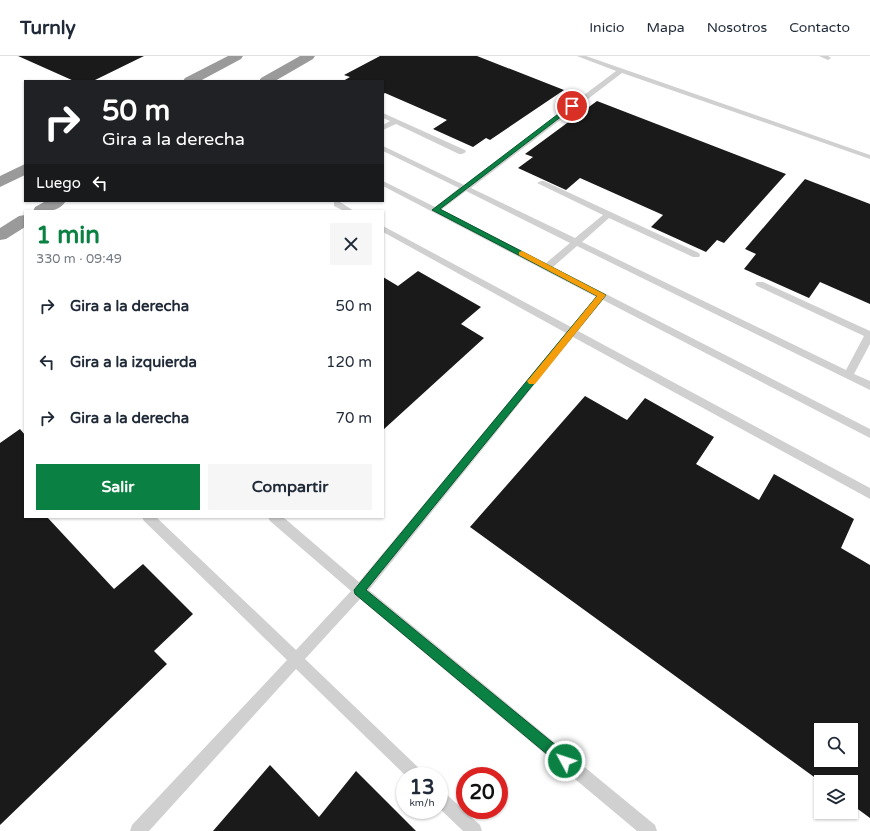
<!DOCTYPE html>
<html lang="es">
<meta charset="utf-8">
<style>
:root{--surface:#fff;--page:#f6f6f7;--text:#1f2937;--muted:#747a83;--line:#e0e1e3;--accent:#0b8043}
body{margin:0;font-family:"Varela Round",sans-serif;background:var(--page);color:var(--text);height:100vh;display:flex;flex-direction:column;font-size:15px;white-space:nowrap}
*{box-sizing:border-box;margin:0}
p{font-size:13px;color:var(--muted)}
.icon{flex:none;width:22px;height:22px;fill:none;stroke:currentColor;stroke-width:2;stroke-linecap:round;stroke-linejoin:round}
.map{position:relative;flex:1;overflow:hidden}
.drawer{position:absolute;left:24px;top:154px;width:360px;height:308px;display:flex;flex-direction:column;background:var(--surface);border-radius:0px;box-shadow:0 1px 3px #0004}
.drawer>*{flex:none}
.top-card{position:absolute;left:24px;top:24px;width:360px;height:122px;border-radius:0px;box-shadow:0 1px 3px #0004;background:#202124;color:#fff;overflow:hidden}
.fabs{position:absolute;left:814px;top:667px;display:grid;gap:8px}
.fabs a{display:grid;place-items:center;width:44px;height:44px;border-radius:0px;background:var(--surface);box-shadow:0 1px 3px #0004;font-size:20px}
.speed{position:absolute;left:396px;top:711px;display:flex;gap:8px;font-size:20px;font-weight:700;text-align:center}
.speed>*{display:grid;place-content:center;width:52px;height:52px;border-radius:50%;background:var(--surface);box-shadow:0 1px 3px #0004;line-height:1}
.speed small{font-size:10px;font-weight:400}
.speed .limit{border:6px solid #d22;background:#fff;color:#111}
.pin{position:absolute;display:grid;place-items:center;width:34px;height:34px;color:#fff;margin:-17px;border:2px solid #fff;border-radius:50%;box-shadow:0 1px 4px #0007}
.me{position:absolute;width:44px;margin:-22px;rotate:310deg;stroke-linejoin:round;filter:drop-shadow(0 0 3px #0008)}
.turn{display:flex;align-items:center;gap:14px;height:84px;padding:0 12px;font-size:18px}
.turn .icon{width:52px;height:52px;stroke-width:2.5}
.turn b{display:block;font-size:28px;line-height:34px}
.then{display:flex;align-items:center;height:38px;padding:0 12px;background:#0003;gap:8px;font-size:15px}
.round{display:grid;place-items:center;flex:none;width:42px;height:42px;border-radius:0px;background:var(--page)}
.headline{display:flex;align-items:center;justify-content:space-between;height:68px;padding:0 12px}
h1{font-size:24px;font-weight:800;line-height:30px;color:var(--accent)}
.cta{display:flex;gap:8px;margin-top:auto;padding:8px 12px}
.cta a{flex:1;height:46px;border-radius:0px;background:var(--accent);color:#fff;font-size:16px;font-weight:800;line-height:46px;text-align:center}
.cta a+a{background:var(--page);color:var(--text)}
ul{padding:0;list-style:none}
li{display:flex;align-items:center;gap:12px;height:56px;padding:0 12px}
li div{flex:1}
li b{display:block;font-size:15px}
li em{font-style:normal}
header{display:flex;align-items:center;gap:24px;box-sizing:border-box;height:56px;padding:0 20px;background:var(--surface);border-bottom:1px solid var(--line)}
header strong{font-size:19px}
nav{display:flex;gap:22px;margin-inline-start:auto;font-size:14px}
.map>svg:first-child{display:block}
.building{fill:#1a1a1a;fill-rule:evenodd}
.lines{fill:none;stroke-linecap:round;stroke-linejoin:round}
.lane{fill:#d0d0d0;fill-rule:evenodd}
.highway{fill:#9a9a9a;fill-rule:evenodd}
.route{fill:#0b8043;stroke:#07532c}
.slow{fill:#f59e0b}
</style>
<header>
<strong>Turnly</strong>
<nav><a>Inicio</a><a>Mapa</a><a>Nosotros</a><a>Contacto</a></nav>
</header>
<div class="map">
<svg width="870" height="775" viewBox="0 0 870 775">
<rect width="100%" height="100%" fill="#fff"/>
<path class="building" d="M18 0H144L93 25H74Z
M380 0H477L564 34 490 84 486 82 473 91 433 73 447 64 385 37 383 38V25H343L350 21 344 19Z
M597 45 786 118 724 187 717 184 706 196 651 171 663 159 580 122 566 134 518 112 533 101 525 98Z
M805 123 870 148V248L820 226 809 242 744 213 756 198 745 193Z
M418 215 481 251 461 268 484 282 383 374V221L398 230Z
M585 340 627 364 645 342 714 381 696 408 759 444 774 418 854 463 841 492 870 509V762L851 748V726H821L470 471ZM821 674H851V704H821Z
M20 373 25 379V461H47L114 533 143 508 193 558 154 595 167 608 0 769V387Z
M270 709 319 761 356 715 416 775H213Z"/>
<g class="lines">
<path class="lane" d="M577 0H586L870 99V103L622 17 471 132 575 182 603 159 537 127 541 125H544L699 197 700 199 699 201H693L609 162 582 186 846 314 864 280 757 230 755 228 757 226H763L870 275V288L854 318 870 325V334L577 190 553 211 870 373V382L603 244 578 275 870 432V443L573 281 369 534 655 769 657 775H637L360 543 305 603 422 715 425 720H406L296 613 149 775H130L132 769 287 604 144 465 142 461H156L296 594 351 535 270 465 268 461H283L359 526 566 277 383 176V170L571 271 596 241 383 130V125L435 151 459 132 383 95V90L464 129 616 15ZM466 135 570 187 546 207 441 154Z
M819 0H828L831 2 828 4Z
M383 57 465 94 466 96 462 98H459L396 68 383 74V69L390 65 383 62Z
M334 146H340L354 155H344L334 150Z
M439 733 444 736 480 769 482 775H463L439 752Z"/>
<path class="highway" d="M228 0H243L241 3 200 25H183L185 22Z
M300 0H315L313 3 275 25H259L261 22Z
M25 108V119L0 131V120Z
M46 145H66C58 157 45 155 33 155L35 151Z
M25 159V171L6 183 0 184V172L19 160Z"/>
</g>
<path class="route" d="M570 49 575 50 440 153 606 239 366 534 569 700 571 705 569 709 565 711 560 709 355 538 354 534 597 240 432 154Z"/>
<path class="slow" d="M522 195 606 239 535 328H529L527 325 529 323 597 240 519 199V196Z"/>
</svg>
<div class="fabs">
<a><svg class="icon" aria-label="search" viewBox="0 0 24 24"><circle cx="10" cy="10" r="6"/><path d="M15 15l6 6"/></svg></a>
<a><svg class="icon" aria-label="layers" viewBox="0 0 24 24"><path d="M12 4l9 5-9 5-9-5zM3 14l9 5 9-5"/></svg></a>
</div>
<div class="speed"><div>13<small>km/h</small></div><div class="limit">20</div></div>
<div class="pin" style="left:572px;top:50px;background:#d93025"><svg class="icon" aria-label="arrive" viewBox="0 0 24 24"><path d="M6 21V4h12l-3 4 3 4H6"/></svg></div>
<svg class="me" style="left:565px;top:705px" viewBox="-20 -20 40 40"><circle r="17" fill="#0b8043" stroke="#fff" stroke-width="3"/><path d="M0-11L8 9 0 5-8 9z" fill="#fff"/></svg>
<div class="top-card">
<div class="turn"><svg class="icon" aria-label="right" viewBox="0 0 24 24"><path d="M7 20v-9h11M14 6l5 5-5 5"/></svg><div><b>50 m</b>Gira a la derecha</div></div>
<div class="then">Luego<svg class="icon" aria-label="left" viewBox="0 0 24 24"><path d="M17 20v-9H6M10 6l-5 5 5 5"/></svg></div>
</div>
<section class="drawer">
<div class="headline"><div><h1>1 min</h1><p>330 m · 09:49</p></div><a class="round"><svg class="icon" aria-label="close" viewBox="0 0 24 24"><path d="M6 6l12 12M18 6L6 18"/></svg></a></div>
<ul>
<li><svg class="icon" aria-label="right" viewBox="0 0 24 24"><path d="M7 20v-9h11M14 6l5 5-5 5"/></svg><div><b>Gira a la derecha</b></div><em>50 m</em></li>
<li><svg class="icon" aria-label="left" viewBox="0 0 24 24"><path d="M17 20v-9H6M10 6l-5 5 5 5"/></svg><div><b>Gira a la izquierda</b></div><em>120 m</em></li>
<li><svg class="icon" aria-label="right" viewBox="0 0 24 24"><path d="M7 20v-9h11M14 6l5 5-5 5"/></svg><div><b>Gira a la derecha</b></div><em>70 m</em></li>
</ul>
<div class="cta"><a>Salir</a><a>Compartir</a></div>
</section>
</div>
